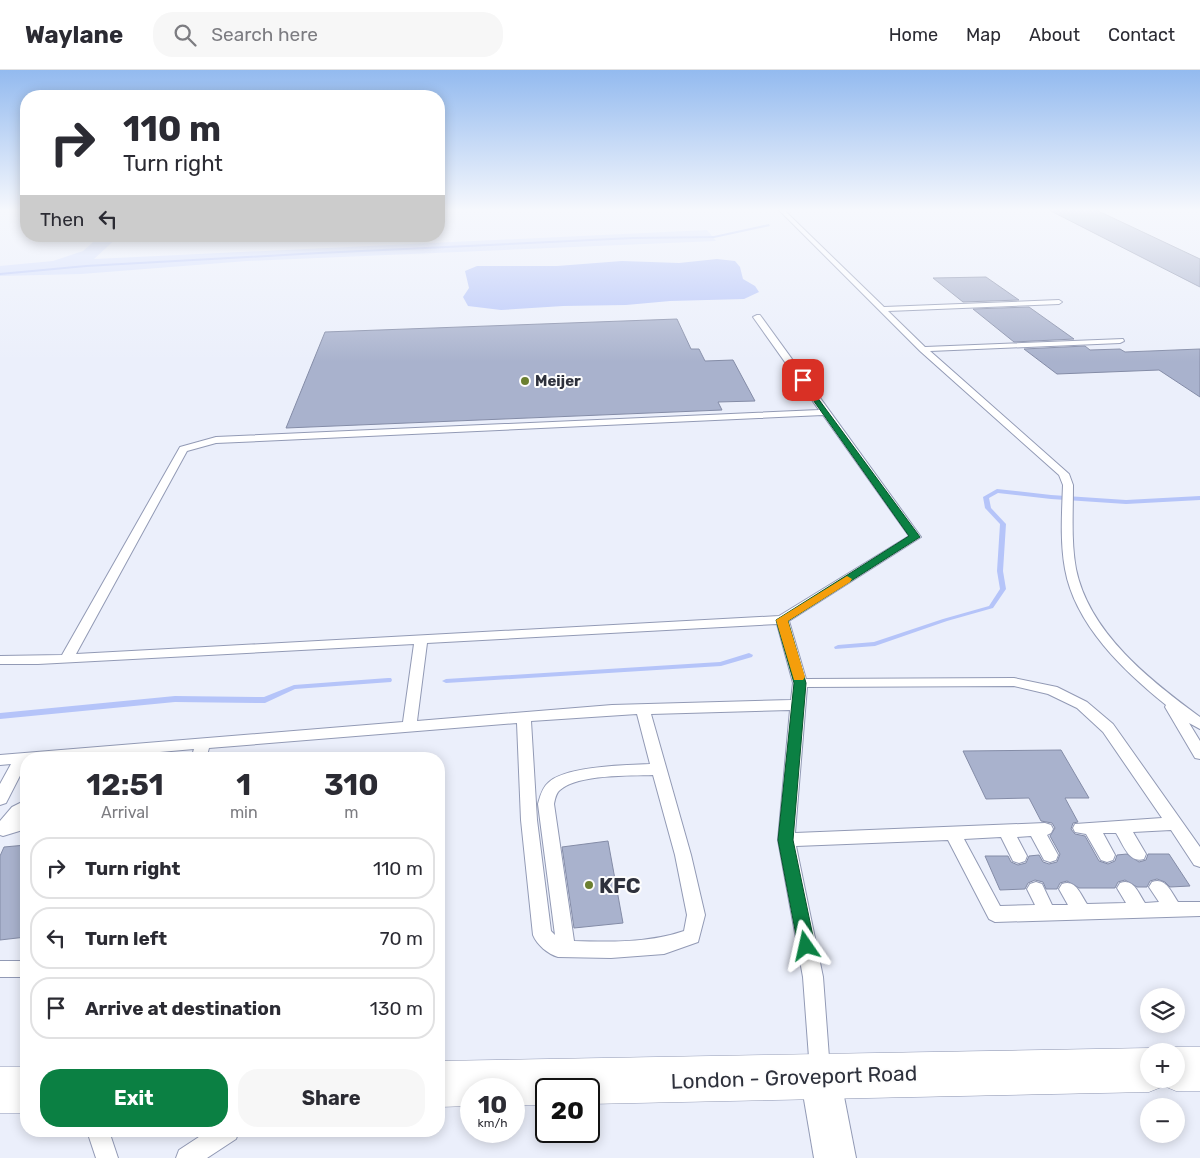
<!DOCTYPE html>
<meta charset="utf-8">
<style>
:root{--surface:#fff;--page:#f7f7f7;--text:#2b2b33;--muted:#7c7c81;--line:#e1e1e2;--accent:#0b8043}
body{margin:0;font-family:Rubik,sans-serif;background:var(--page);color:var(--text);height:100vh;display:flex;flex-direction:column;font-size:19px;white-space:nowrap}
*{box-sizing:border-box;margin:0}
p{font-size:16px;color:var(--muted)}
.icon{flex:none;width:28px;height:28px;fill:none;stroke:currentColor;stroke-width:2;stroke-linecap:round;stroke-linejoin:round}
.map{position:relative;flex:1;overflow:hidden}
.details{position:absolute;left:20px;top:682px;width:425px;height:385px;display:flex;flex-direction:column;background:var(--surface);border-radius:20px;box-shadow:0 2px 12px #0003}
.details>*{flex:none}
.banner{position:absolute;left:20px;top:20px;width:425px;height:152px;border-radius:20px;box-shadow:0 2px 12px #0003;background:#fff;color:var(--text);overflow:hidden}
.buttons{position:absolute;left:1140px;top:918px;display:grid;gap:10px}
.buttons a{display:grid;place-items:center;width:45px;height:45px;border-radius:50%;background:var(--surface);box-shadow:0 2px 12px #0003;font-size:25px}
.speed{position:absolute;left:460px;top:1008px;display:flex;gap:10px;font-size:25px;font-weight:700;text-align:center}
.speed>*{display:grid;place-content:center;width:65px;height:65px;border-radius:50%;background:var(--surface);box-shadow:0 2px 12px #0003;line-height:1}
.speed small{font-size:12px;font-weight:400}
.speed .limit{border:2px solid #111;border-radius:8px;background:#fff;color:#111}
.pin{position:absolute;display:grid;place-items:center;width:42px;height:42px;color:#fff;margin:-21px;border-radius:10px;box-shadow:0 2px 8px #0006}
.me{position:absolute;width:55px;margin:-28px;rotate:349deg;stroke-linejoin:round;filter:drop-shadow(0 0 4px #0008)}
.turn{display:flex;align-items:center;gap:18px;height:105px;padding:0 20px;font-size:22px}
.turn .icon{width:65px;height:65px;stroke-width:2.5}
.turn b{display:block;font-size:35px;line-height:42px}
.then{display:flex;align-items:center;height:48px;padding:0 20px;background:#0003;gap:10px;font-size:19px}
.eta{display:flex;justify-content:space-evenly;align-items:center;height:85px;text-align:center}
.eta b{font-size:30px;font-weight:700;line-height:35px}
.button{display:flex;gap:10px;margin-top:auto;padding:10px 20px}
.button a{flex:1;height:58px;border-radius:20px;background:var(--accent);color:#fff;font-size:20px;font-weight:700;line-height:58px;text-align:center}
.button a+a{background:var(--page);color:var(--text)}
ul{padding:0;list-style:none}
li{display:flex;align-items:center;gap:15px;height:62px;margin:0 10px 8px;padding:0 10px;border:2px solid var(--line);border-radius:20px}
li div{flex:1}
li b{display:block;font-size:19px}
li em{font-style:normal}
header{display:flex;align-items:center;gap:30px;box-sizing:border-box;height:70px;padding:0 25px;background:var(--surface);border-bottom:1px solid var(--line)}
header strong{font-size:24px}
nav{display:flex;gap:28px;margin-inline-start:auto;font-size:18px}
.search{width:350px;height:45px;background:var(--page);display:flex;align-items:center;gap:12px;box-sizing:border-box;padding:0 18px;border-radius:20px;color:var(--muted);font-size:19px}
.map>svg:first-child{display:block}
.green{fill:#d3ddfd}
.water{fill:#b5c4f9}
.lines{fill:none;stroke-linecap:round;stroke-linejoin:round}
.stream{fill:#b5c4f9;fill-rule:evenodd}
.building{fill:#a9b2cd;stroke:#848ca7}
.service-casing{stroke:#929ab5;stroke-width:2}
.minor-casing{stroke:#929ab5;stroke-width:2}
.secondary-casing{stroke:#929ab5;stroke-width:1}
.service{fill:#fff;fill-rule:evenodd}
.minor{fill:#fff;fill-rule:evenodd}
.secondary{fill:#fff;fill-rule:evenodd}
.route{fill:#0b8043;stroke:#07532c}
.slow{fill:#f59e0b}
.poi-dot{fill:#6b7f30;stroke:#fdfdfd;stroke-width:2}
.labels{text-anchor:middle;dominant-baseline:central;stroke-width:4;stroke-linejoin:round;paint-order:stroke}
.far-poi-label{font-size:15px;font-weight:bold;fill:#2e313c;stroke:#fdfdfd;text-anchor:start}
.near-poi-label{font-size:21px;font-weight:bold;fill:#2e313c;stroke:#fdfdfd;text-anchor:start}
.near-street-label{font-size:21px;fill:#2e313c;stroke:#fdfdfd}
</style>
<header>
<strong>Waylane</strong>
<div class="search"><svg class="icon" aria-label="search" viewBox="0 0 24 24"><circle cx="10" cy="10" r="6"/><path d="M15 15l6 6"/></svg>Search here</div>
<nav><a>Home</a><a>Map</a><a>About</a><a>Contact</a></nav>
</header>
<div class="map">
<svg width="1200" height="1088" viewBox="0 0 1200 1088">
<rect width="100%" height="100%" fill="#ebeffb"/>
<path class="green" d="M707 160 716 171 247 191 81 204 0 206V196L53 191 83 181 100 166H119L94 189Z"/>
<path class="water" d="M173 166H260L213 171 175 170Z
M717 189 735 191 740 197 743 209 755 216 759 222 744 229 670 231 626 235 563 236 501 240 468 236 463 227 469 218 465 201 477 196H557L622 191 679 193Z"/>
<g class="lines">
<path class="stream" d="M769 154 770 156 714 168 633 169 319 184 86 197 0 205V203L86 195 319 182 633 167 714 166Z
M997 419 1051 425 1126 430 1200 426V430L1126 434 1051 429 998 423 989 428 991 438 1006 454 1003 501 1006 519 993 538 947 551 875 576 835 579 834 577 838 575 874 572 943 549 989 536 1000 519 997 501 1000 454 985 438 983 427Z
M749 583 753 585 752 587 721 596 446 613 442 611 446 609 720 592Z
M388 608H391L392 610 391 612 295 619 265 633 175 632 0 649V643L175 626 264 627 294 615Z"/>
</g>
<path class="building" d="M1047 139H1094L1200 189V217Z
M986 207 1019 230 963 232 933 208Z
M1029 237 1074 269 1014 272 973 239Z
M677 249 691 279H699L705 291 733 290 755 331 718 332 722 340 286 358 325 262Z
M1085 276 1090 280 1120 279 1125 282 1200 279V327L1159 300 1057 304 1024 279Z
M1061 680 1089 728H1065L1078 752 1073 753 1071 759 1075 764 1085 766 1099 791 1108 794 1115 791 1117 785 1127 784 1139 792 1146 790 1148 784H1169L1190 816 1170 817 1165 812 1157 809 1150 811 1147 817H1137L1125 810 1118 812 1115 818H1079L1067 811 1060 813 1057 819H1046L1043 812 1035 810 1028 813 1025 819 1000 820 985 786H1008L1011 792 1018 795 1026 793 1029 786 1039 785 1043 792 1049 794 1057 792 1060 784 1050 766 1055 758 1052 753 1041 751 1029 728 986 729 963 681Z
M608 771 623 853 574 858 562 777Z
M26 775V867L0 870V786L4 777Z"/>
<g class="lines">
<defs>
<path id="service" d="M778 139H783L884 237 1059 230 1062 232 1059 234 888 241 925 277 1123 269 1124 271 1120 273 930 281 1069 404 1073 415C1073 443 1071 472 1076 499 1089 563 1151 611 1200 647V659L1189 653 1200 671V689L1195 688 1165 637 1166 635C1124 601 1075 555 1065 499 1060 472 1062 443 1063 415L1059 405 920 281Z
M757 245H760L921 467 789 551 806 609 1014 608 1057 617 1087 632 1113 654 1200 777V797L1194 795 1171 760 1133 762 1146 784 1144 789C1129 794 1123 774 1116 763H1103L1115 785 1113 790 1107 792 1101 790 1086 764 1075 762 1073 758 1075 754 1162 748 1103 662 1077 638 1048 624 1014 616 807 617 795 763 1045 753 1051 755 1053 759 1051 763 1047 765 1058 785 1056 790 1050 792 1044 790 1031 766 1017 767 1027 786 1025 791 1019 793 1013 791 1001 767 964 769 1000 836 1035 835 1027 819 1030 814 1036 812 1042 814 1052 835H1068L1059 819 1062 814C1076 809 1080 824 1087 834L1126 833 1117 818 1120 813C1134 808 1138 823 1145 833L1159 832 1149 817 1152 812C1166 807 1171 822 1178 832H1200V846L995 852 989 849 948 770 796 776 823 907 830 1001 827 1008 820 1011 813 1008 810 1001 803 907 778 770 790 640 651 644 691 785 705 845 698 872 664 884 611 888 558 887C548 884 537 875 533 865L521 750 517 653 209 678 206 689H191L194 679 80 689H26V694L6 733 0 735V714L11 694 0 695V685L403 652 414 574 38 594H0V586L62 585 180 377 216 367 819 340 753 247ZM823 345 909 466 779 546 76 584 187 381 216 373ZM777 554 793 613 791 630 612 635 417 651 427 573ZM637 644 650 694C627 695 564 696 548 713 542 718 540 727 538 734L555 865 551 861 537 750 531 651ZM653 705 675 785 687 845 684 861C649 873 611 872 574 871L554 734C555 729 556 723 560 720 578 704 630 706 653 705Z
M26 730V744L21 748 26 747V759L3 766 0 765V751L12 737Z
M0 891H26V907H0Z
M87 1061H109L118 1088H96Z
M208 1061H239L236 1069 207 1088H176L179 1080Z"/>
<path id="minor" d="M820 987 834 992 840 1006 856 1088H814L800 1006 806 992Z"/>
<path id="secondary" d="M1176 977H1200V1021H1176L1164 1016 1149 1022 589 1034V1019H546V1035H514V1019H471V1036L439 1037V991L1149 978 1158 981H1149V1009H1176V981H1165Z
M0 997H26V1043H0Z"/>
</defs>
<use href="#service" class="service-casing"/>
<use href="#minor" class="minor-casing"/>
<use href="#secondary" class="secondary-casing"/>
<use href="#service" class="service"/>
<use href="#minor" class="minor"/>
<use href="#secondary" class="secondary"/>
</g>
<linearGradient id="sky" x2="0" y2="1"><stop stop-color="#93baef"/><stop offset="0.48" stop-color="#f6f8fd"/><stop offset="1" stop-color="#f6f8fd" stop-opacity="0"/></linearGradient>
<rect width="1200" height="292" fill="url(#sky)"/>
<path class="route" d="M803 308 920 467 788 551 806 613 793 770 815 876 812 881 806 883 800 881 798 876 778 770 794 613 776 550 909 466 799 310Z"/>
<path class="slow" d="M847 506 852 509 850 512 788 551 805 607 803 610H794L776 550Z"/>
<g class="poi-dot">
<circle cx="525" cy="311" r="5"/>
<circle cx="589" cy="815" r="5"/>
</g>
<g class="labels">
<g class="far-poi-label">
<text x="535" y="311">Meijer</text>
</g>
<g class="near-poi-label">
<text x="599" y="815">KFC</text>
</g>
<g class="near-street-label">
<text transform="translate(794 1007) rotate(-2)">London - Groveport Road</text>
</g>
</g>
</svg>
<div class="buttons">
<a><svg class="icon" aria-label="layers" viewBox="0 0 24 24"><path d="M12 4l9 5-9 5-9-5zM3 14l9 5 9-5"/></svg></a>
<a>+</a>
<a>−</a>
</div>
<div class="speed"><div>10<small>km/h</small></div><div class="limit">20</div></div>
<div class="pin" style="left:803px;top:310px;background:#d93025"><svg class="icon" aria-label="arrive" viewBox="0 0 24 24"><path d="M6 21V4h12l-3 4 3 4H6"/></svg></div>
<svg class="me" style="left:806px;top:876px" viewBox="-20 -20 40 40"><path d="M0-17L14 15 0 8-14 15z" fill="#0b8043" stroke="#fff" stroke-width="4"/></svg>
<div class="banner">
<div class="turn"><svg class="icon" aria-label="right" viewBox="0 0 24 24"><path d="M7 20v-9h11M14 6l5 5-5 5"/></svg><div><b>110 m</b>Turn right</div></div>
<div class="then">Then<svg class="icon" aria-label="left" viewBox="0 0 24 24"><path d="M17 20v-9H6M10 6l-5 5 5 5"/></svg></div>
</div>
<section class="details">
<div class="eta">
<div><b>12:51</b><p>Arrival</p></div>
<div><b>1</b><p>min</p></div>
<div><b>310</b><p>m</p></div>
</div>
<ul>
<li><svg class="icon" aria-label="right" viewBox="0 0 24 24"><path d="M7 20v-9h11M14 6l5 5-5 5"/></svg><div><b>Turn right</b></div><em>110 m</em></li>
<li><svg class="icon" aria-label="left" viewBox="0 0 24 24"><path d="M17 20v-9H6M10 6l-5 5 5 5"/></svg><div><b>Turn left</b></div><em>70 m</em></li>
<li><svg class="icon" aria-label="arrive" viewBox="0 0 24 24"><path d="M6 21V4h12l-3 4 3 4H6"/></svg><div><b>Arrive at destination</b></div><em>130 m</em></li>
</ul>
<div class="button"><a>Exit</a><a>Share</a></div>
</section>
</div>
